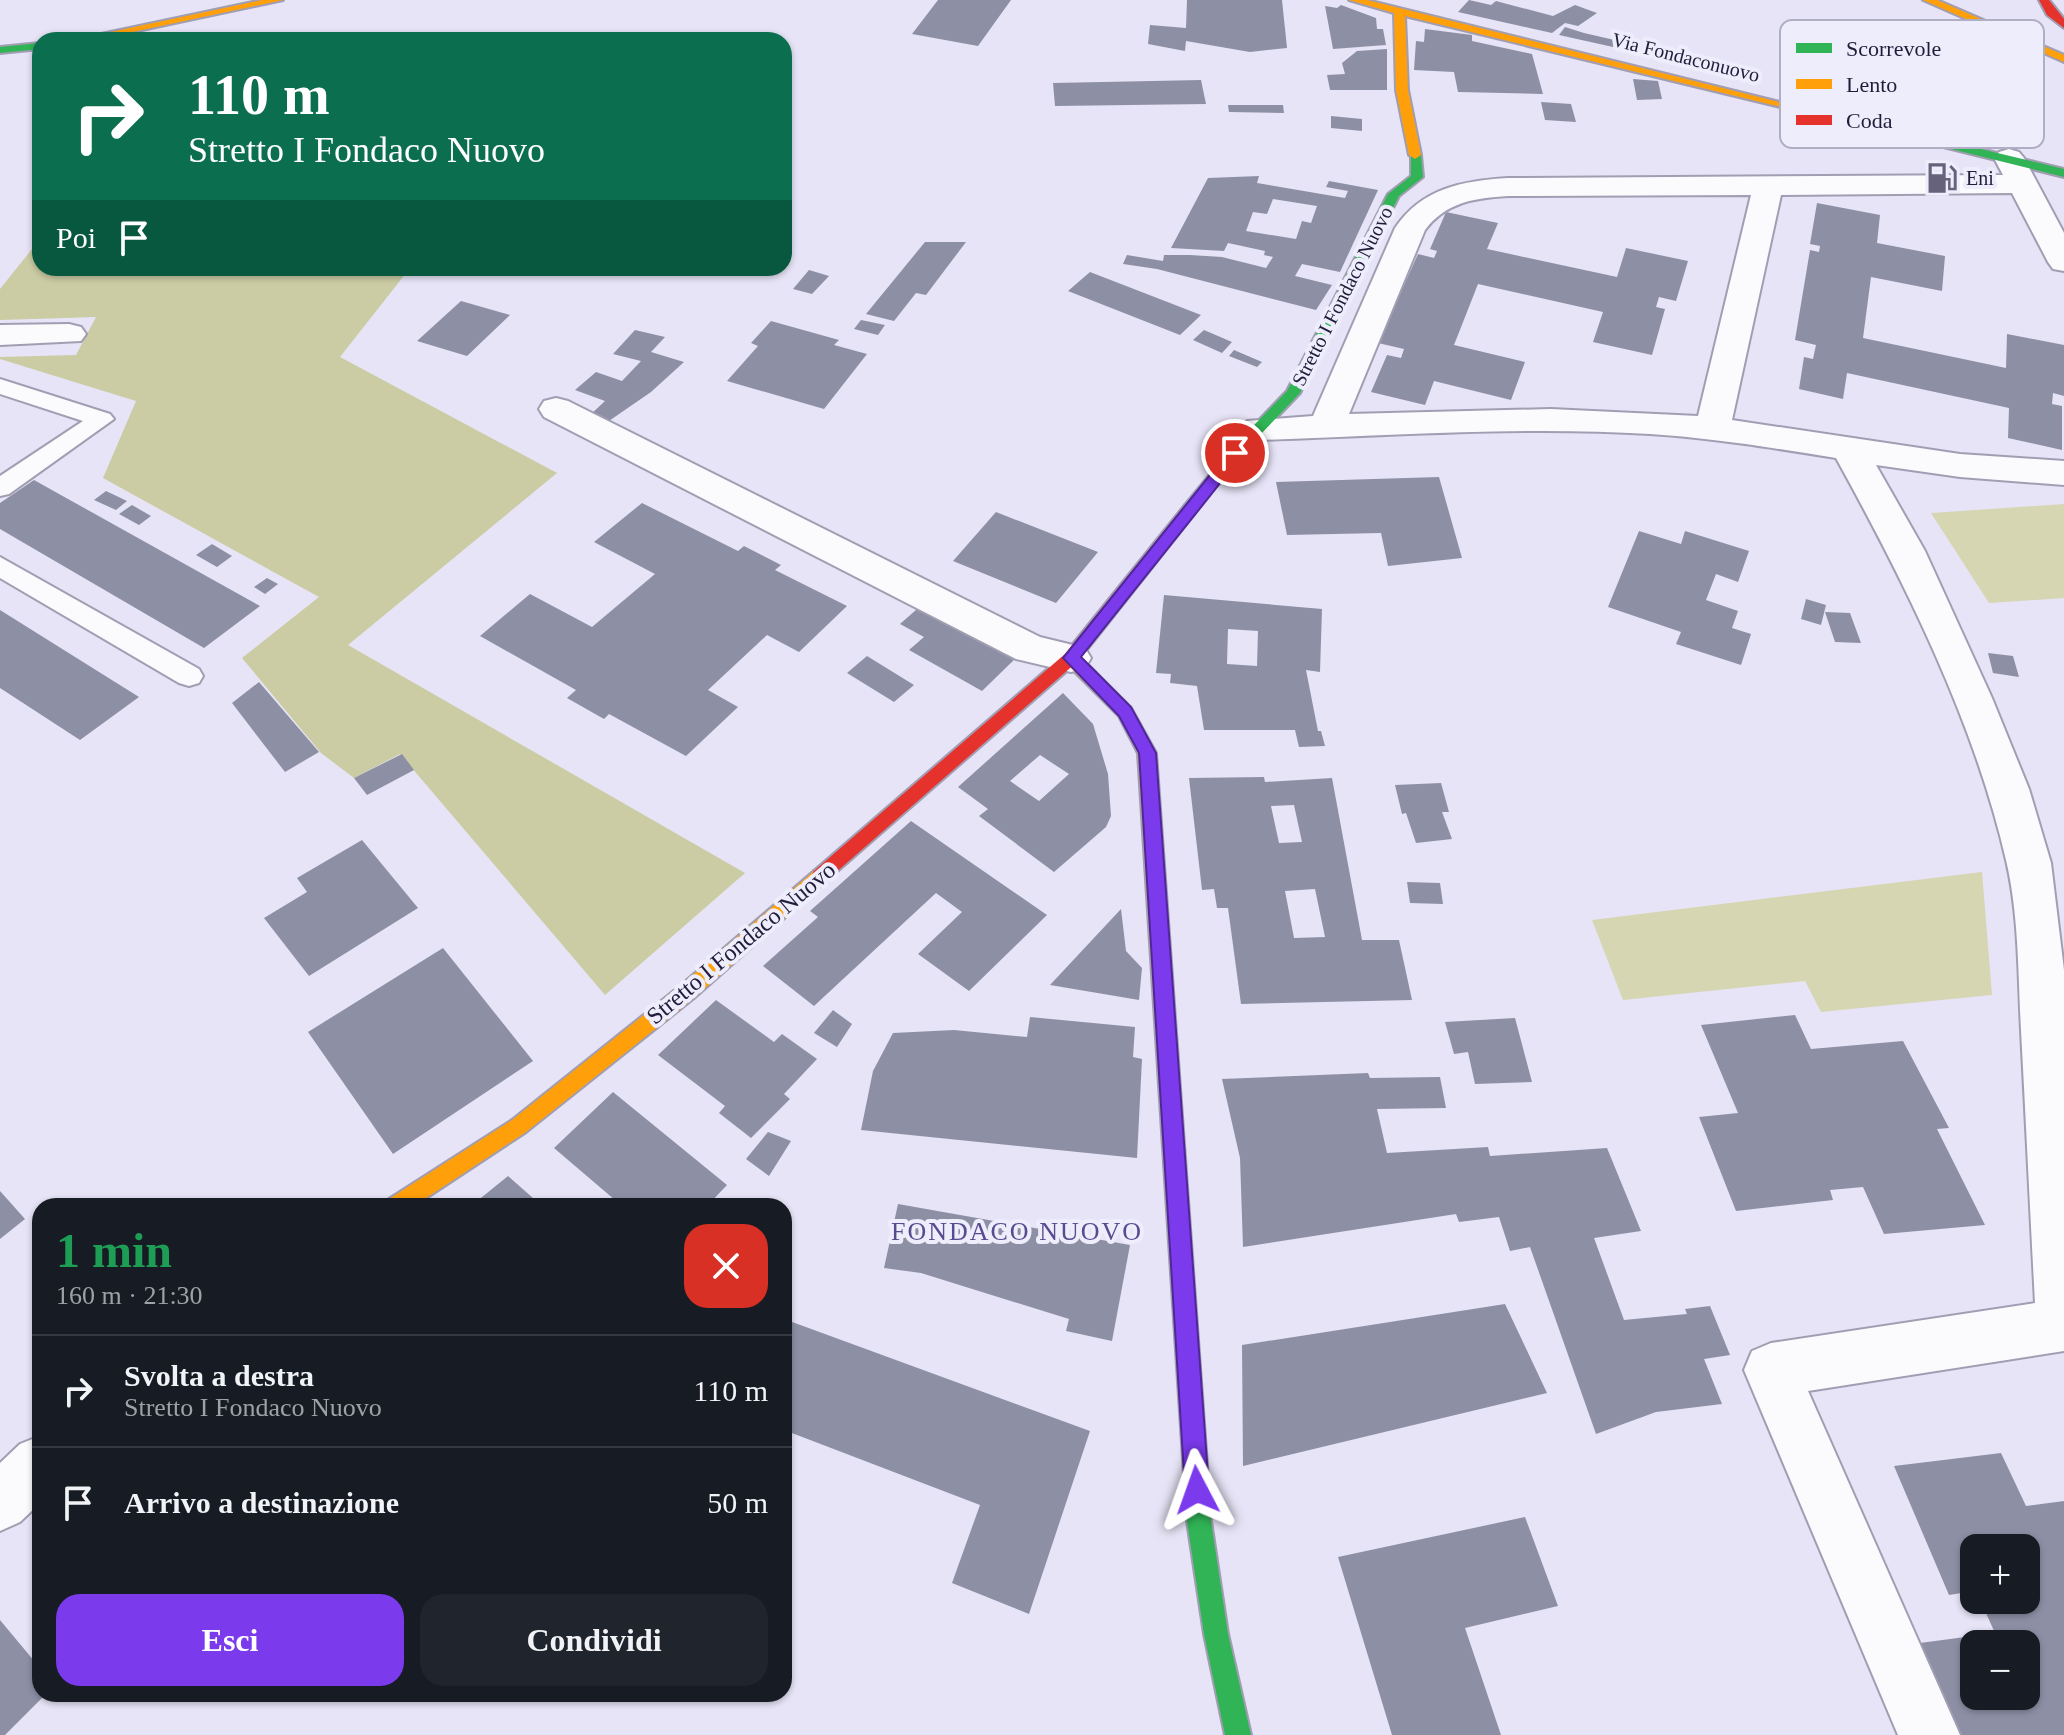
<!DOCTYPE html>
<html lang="it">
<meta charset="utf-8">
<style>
:root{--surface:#171b24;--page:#20242c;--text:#f1f3f6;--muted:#9ea1a6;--line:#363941;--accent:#7c3aed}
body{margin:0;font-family:"Times New Roman",serif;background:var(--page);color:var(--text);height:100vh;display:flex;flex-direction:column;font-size:30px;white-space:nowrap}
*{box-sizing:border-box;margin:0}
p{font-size:26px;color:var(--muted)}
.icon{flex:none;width:44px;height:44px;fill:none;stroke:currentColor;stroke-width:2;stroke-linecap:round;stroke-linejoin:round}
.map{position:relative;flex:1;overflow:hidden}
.panel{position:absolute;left:32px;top:1198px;width:760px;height:504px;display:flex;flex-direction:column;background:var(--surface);border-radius:24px;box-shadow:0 2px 6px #0004}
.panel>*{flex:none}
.banner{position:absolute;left:32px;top:32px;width:760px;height:244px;border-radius:24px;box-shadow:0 2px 6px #0004;background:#0b6e4f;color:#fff;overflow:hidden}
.fabs{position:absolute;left:1960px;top:1534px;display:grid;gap:16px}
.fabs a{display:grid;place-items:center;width:80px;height:80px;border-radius:16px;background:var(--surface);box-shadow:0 2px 6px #0004;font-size:40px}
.pin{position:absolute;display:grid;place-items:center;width:68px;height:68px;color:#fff;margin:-34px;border:4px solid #fff;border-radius:50%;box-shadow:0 2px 8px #0007}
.me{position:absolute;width:88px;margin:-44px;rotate:356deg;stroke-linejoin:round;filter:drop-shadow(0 0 6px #0008)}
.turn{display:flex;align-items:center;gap:28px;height:168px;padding:0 24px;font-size:36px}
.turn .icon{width:104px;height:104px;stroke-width:2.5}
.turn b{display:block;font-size:56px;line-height:68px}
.then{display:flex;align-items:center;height:76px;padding:0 24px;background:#0003;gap:16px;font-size:30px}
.round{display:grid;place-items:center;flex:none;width:84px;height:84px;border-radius:24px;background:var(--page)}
.summary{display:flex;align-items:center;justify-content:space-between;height:136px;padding:0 24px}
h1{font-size:48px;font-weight:700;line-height:60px;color:#1e9e55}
.action{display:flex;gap:16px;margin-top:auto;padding:16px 24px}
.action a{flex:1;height:92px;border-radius:24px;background:var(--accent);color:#fff;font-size:32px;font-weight:700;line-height:92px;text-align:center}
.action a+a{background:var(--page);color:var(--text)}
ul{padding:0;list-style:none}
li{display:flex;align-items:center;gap:24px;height:112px;padding:0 24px;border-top:2px solid var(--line)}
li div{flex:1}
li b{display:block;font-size:30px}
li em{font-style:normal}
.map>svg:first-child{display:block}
.green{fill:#d6d6b2}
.forest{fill:#cbcca4}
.building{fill:#8d90a5;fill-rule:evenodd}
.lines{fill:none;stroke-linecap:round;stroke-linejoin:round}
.lane-casing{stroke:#a19eb3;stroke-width:4}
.street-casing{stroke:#a19eb3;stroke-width:4}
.fast-casing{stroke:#a19eb3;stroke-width:4}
.slow-casing{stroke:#a19eb3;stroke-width:4}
.jam-casing{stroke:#a19eb3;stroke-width:4}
.lane{fill:#fbfbfe;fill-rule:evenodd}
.street{fill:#fbfbfe;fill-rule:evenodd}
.fast{fill:#30b455;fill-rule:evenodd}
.slow{fill:#ff9f0a;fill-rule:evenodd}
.jam{fill:#e5322d;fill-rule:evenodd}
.route{fill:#7c3aed;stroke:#51269a;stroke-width:2}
.labels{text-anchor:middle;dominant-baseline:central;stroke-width:8;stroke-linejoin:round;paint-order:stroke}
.far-street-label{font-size:20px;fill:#211c39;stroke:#eeedfc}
.far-poi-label{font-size:20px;fill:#211c39;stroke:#eeedfc;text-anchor:start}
.street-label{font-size:24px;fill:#211c39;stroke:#eeedfc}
.neighbourhood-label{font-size:26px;letter-spacing:2px;fill:#584b8f;stroke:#eeedfc}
.key{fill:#eeedfc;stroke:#b0aec2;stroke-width:2}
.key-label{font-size:22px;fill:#211c39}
</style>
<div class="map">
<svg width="2064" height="1735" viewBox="0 0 2064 1735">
<rect width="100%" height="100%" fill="#e6e4f6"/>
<path class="green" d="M2064 504V598L1989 603 1931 513Z
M1982 872 1992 995 1821 1012 1805 981 1623 1000 1592 920Z"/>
<path class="forest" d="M40 239V268H410L340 357 557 473 348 645 745 873 605 995 400 754 354 778 321 753 242 658 319 597 103 478 136 401 0 359V357L76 355 96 317 0 320V289Z"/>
<path class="building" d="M938 0H1011L978 46 912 34Z
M1187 0H1282L1287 48 1250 52 1186 41 1185 51 1148 44 1150 25 1186 28Z
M1469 0 1491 5 1496 1 1553 16 1575 5 1597 13 1578 26 1565 23 1552 33 1458 12Z
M1341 5 1376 18 1377 29H1383L1386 45 1333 49 1325 6 1337 8Z
M1565 27 1584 33 1619 41 1613 47 1559 35Z
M1425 29 1472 35V41L1532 54 1543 94 1458 92 1454 72 1414 70 1416 41 1424 42Z
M1387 49V90H1330L1327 75 1345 74 1342 63 1357 51Z
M1633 79 1658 81 1662 99 1637 100Z
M1201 80 1206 104 1055 106 1053 83Z
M1541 102 1571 104 1576 122 1545 120Z
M1228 105H1283L1284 113 1229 112Z
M1331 116 1362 119V131L1331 128Z
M1259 176 1257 183 1345 198 1348 191 1326 187 1329 181 1378 190 1340 272 1302 264 1295 276 1332 285 1316 310 1157 269 1123 264 1127 255 1163 261 1164 255H1190L1222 257 1266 268 1273 257 1264 255 1265 251 1228 243 1224 251 1171 248 1208 178ZM1273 199 1317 206 1311 223 1302 221 1296 239 1246 231 1253 212 1267 214Z
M1817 203 1880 215 1877 243 1945 256 1942 291 1871 277 1863 338 2006 368 2007 334 2064 345V396L2053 393 2052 404 2062 406V450L2008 438 2009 408 1847 373 1843 399 1799 389 1804 357 1813 359 1816 345 1795 340 1810 250 1819 252 1820 246 1810 244Z
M1446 212 1498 223 1487 249 1617 277 1626 248 1688 261 1676 301 1659 297 1656 307 1665 309 1652 355 1593 342 1603 312 1478 284 1454 345 1525 362 1511 400 1434 381 1425 405 1371 392 1387 355 1401 358 1404 349 1378 343 1418 254 1434 258 1437 251 1430 249Z
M925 242H966L926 295 916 293 894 321 866 314Z
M809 270 829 276 812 294 793 289Z
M1090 272 1201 315 1180 335 1068 291Z
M461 301 510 315 467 356 417 341Z
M861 320 885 325 878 335 854 329Z
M771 321 839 340 834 345 867 354 824 409 727 381 758 346 751 343Z
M635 330 665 337 651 352 684 362 651 392 606 423 589 416 605 401 575 390 596 372 622 381 641 361 613 354Z
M1204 330 1232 342 1222 353 1193 340Z
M1234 350 1262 362 1257 367 1229 356Z
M1439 477 1462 558 1388 566 1381 533 1287 535 1276 482Z
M34 480 260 606 204 648 0 529V503Z
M106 491 127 501 116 510 94 500Z
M642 503 738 551 744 546 781 565 775 570 847 606 799 652 767 635 708 690 738 707 686 756 609 714 604 719 567 698 576 690 480 636 530 594 592 627 655 574 594 542Z
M132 505 151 516 139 525 119 514Z
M996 512 1098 552 1056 603 953 561Z
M1639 531 1681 544 1685 531 1749 551 1738 582 1716 574 1706 600 1738 611 1732 628 1751 634 1741 665 1676 644 1681 632 1608 607Z
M212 544 232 556 217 567 196 555Z
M267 578 278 584 265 594 254 587Z
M1164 595 1322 609 1320 672 1306 670 1318 731H1321L1325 746 1299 747 1295 730H1204L1197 686 1170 683 1171 674 1156 673ZM1228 629 1258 631 1257 666 1227 664Z
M1806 599 1826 605 1821 625 1801 619Z
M925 602 1020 654 982 691 909 650 924 637 900 624Z
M0 610 139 697 80 740 0 688Z
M1825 612 1850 613 1861 643 1835 642Z
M1988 653 2013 656 2019 677 1993 673Z
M867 656 914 685 894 702 847 673Z
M259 682 319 752 285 772 232 703Z
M1063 693 1093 724 1108 774 1111 816 1106 827 1054 872 979 816 988 809 958 787ZM1040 755 1069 774 1039 801 1010 781Z
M402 754 414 770 367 795 354 778Z
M1264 777 1265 782 1332 778 1362 940H1399L1412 1000 1241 1004 1228 908H1217L1214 889 1202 890 1189 778ZM1294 805 1302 842 1279 843 1271 806ZM1315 889 1325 937 1294 938 1285 891Z
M1441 783 1449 812H1442L1452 839 1416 843 1406 813 1402 814 1395 785Z
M911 821 1047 915 969 991 918 954 962 912 936 893 814 1006 763 966 818 917 810 911Z
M362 840 418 908 309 976 264 918 307 892 297 878Z
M1407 882 1440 883 1443 904 1410 903Z
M1121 909 1126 951 1142 968 1139 1000 1050 985Z
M443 948 533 1061 393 1154 308 1032Z
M716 1000 774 1042 782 1034 817 1059 784 1094 790 1099 751 1138 719 1113 725 1106 658 1055Z
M833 1010 852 1024 837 1047 814 1033Z
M1795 1015 1811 1049 1903 1041 1949 1128 1937 1129 1985 1225 1884 1234 1863 1187 1830 1190 1833 1200 1736 1211 1699 1117 1738 1113 1701 1025Z
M1030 1017 1135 1027 1133 1057 1142 1059 1137 1158 861 1130 873 1071 893 1033 954 1030 1027 1037Z
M1515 1018 1532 1082 1475 1084 1468 1052 1454 1054 1445 1022Z
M1368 1073 1370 1078 1440 1077 1446 1108 1377 1109 1387 1153 1488 1147 1490 1156 1607 1148 1641 1231 1594 1238 1624 1320 1687 1314 1685 1309 1710 1306 1730 1355 1704 1359 1722 1404 1656 1412 1596 1434 1530 1247 1510 1251 1499 1217 1459 1222 1456 1214 1243 1247 1240 1158 1222 1079Z
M613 1092 727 1185 707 1206H622L554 1148Z
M768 1132 791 1141 769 1176 746 1159Z
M508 1176 542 1206H471Z
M0 1191 25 1219 0 1239Z
M898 1204 1130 1245 1112 1341 1066 1331 1069 1319 921 1273 884 1268Z
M1505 1304 1547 1393 1243 1466 1242 1345Z
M784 1319 1090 1431 1029 1614 952 1583 980 1505 784 1430Z
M2001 1453 2026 1506 2064 1501V1735H1958L1920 1643 1995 1633 1980 1600H2026V1548H1974V1591L1949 1595 1894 1466ZM1974 1644H2026V1696H1974Z
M1525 1517 1558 1606 1465 1628 1501 1735H1392L1338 1557Z
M0 1620 40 1668V1694H46L5 1735H0Z"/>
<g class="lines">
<defs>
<path id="lane" d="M0 379 110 414 114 419 9 494 0 496V476L83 421 0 394Z
M0 557 199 669 203 676 199 683 189 686 179 683 0 578Z"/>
<path id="street" d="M2009 149 2019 152 2024 158 2064 233V271L2053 269 2048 262 2012 193 1781 195 1732 420 1960 454 2064 461V485L1960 477 1876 465 1925 551 1992 698 2029 789 2051 863 2064 970V1351L1808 1391 1960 1735H1898L1744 1370 1752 1351 1771 1343 2035 1303C2030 1212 2026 1121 2021 1030 2018 974 2019 915 2006 860 1974 721 1905 583 1836 458 1774 448 1712 438 1650 434 1520 426 1389 436 1259 440L1247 437 1242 429 1247 421 1313 416 1395 228C1422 188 1462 181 1508 178L2003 175 1994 158 1999 152ZM1751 195 1698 416 1551 409 1349 414 1425 230C1446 202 1475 198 1508 196Z
M69 324 81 327 86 334 81 341 0 345V325Z
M556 398 568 401 1040 637 1085 648 1091 658 1085 668 1071 672 1016 659 544 417 539 409 544 401Z
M40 1436V1503L20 1522 0 1531V1463L20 1444Z"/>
<path id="fast" d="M40 43V49L0 53V47Z
M1822 111 2064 169V177L1818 116 1816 114Z
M1411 152 1421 155 1423 177 1399 196 1300 393 1240 456 1195 513H1185V505L1230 450 1287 391 1388 194 1411 176Z
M1180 1232 1187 1235 1191 1242 1211 1521 1228 1634 1251 1735H1225L1204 1634 1187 1521 1169 1242 1173 1235Z"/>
<path id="slow" d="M262 0H283L95 40H73Z
M1349 0H1367L1828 114 1822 117 1405 16 1408 90 1421 155 1415 159 1409 155 1396 90 1394 13Z
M1923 0H1937L2064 55V62Z
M1071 652 1077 654 1131 708 1156 753 1191 1242 1187 1249 1180 1252 1173 1249 1169 1242 1138 753 1119 716 1065 662 1063 658Z
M820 869 826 871 829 876 826 881 694 998 526 1132 414 1206H386L389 1199 512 1120 680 986 814 871Z"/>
<path id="jam" d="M2039 0H2049L2064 19V28L2047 15Z
M1190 504 1195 505V513L1077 662 826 881H814L811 876 814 871 1065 654 1185 505Z"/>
</defs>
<use href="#lane" class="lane-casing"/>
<use href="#street" class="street-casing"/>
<use href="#fast" class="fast-casing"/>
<use href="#slow" class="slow-casing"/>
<use href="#jam" class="jam-casing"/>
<use href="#lane" class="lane"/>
<use href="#street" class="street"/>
<use href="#fast" class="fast"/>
<use href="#slow" class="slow"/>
<use href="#jam" class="jam"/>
</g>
<path class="route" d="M1235 449 1241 450V457L1081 657 1131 707 1156 753 1209 1490 1205 1498 1197 1502 1189 1498 1185 1490 1139 753 1119 716 1063 658 1230 450Z"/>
<defs>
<symbol id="fuel-bare" viewBox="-9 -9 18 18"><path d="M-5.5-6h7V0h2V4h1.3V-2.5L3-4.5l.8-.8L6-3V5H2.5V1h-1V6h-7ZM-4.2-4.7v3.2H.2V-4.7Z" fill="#66627b" stroke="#eeedfc" stroke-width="2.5" paint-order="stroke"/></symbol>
</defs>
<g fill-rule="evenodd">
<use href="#fuel-bare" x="1920" y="156" width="44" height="44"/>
</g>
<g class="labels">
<g class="far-street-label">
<text transform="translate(1686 57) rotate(14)">Via Fondaconuovo</text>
<text transform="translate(1342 296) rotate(-63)">Stretto I Fondaco Nuovo</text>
</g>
<g class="far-poi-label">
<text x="1966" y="178">Eni</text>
</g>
<g class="street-label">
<text transform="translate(741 943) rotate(-40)">Stretto I Fondaco Nuovo</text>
</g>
<g class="neighbourhood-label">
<text x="1017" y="1231">FONDACO NUOVO</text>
</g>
</g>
<rect x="1780" y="20" width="264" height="128" rx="12" class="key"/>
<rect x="1796" y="43" width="36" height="10" fill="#30b455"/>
<rect x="1796" y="79" width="36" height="10" fill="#ff9f0a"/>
<rect x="1796" y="115" width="36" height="10" fill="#e5322d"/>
<g class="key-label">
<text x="1846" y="56">Scorrevole</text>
<text x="1846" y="92">Lento</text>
<text x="1846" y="128">Coda</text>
</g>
</svg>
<div class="fabs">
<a>+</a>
<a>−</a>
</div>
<div class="pin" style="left:1235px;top:453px;background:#d93025"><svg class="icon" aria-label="arrive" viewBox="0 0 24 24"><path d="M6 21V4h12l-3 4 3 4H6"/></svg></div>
<svg class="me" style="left:1197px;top:1490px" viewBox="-20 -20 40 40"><path d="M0-17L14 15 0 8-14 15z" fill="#7c3aed" stroke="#fff" stroke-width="4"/></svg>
<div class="banner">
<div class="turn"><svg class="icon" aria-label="right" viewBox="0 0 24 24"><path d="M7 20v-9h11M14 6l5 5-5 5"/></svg><div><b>110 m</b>Stretto I Fondaco Nuovo</div></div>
<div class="then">Poi<svg class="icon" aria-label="arrive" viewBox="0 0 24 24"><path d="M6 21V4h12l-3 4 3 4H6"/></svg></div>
</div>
<section class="panel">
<div class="summary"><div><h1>1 min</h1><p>160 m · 21:30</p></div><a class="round" style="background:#d93025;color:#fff"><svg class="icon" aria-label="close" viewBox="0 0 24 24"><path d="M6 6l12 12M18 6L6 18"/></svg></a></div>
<ul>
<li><svg class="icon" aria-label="right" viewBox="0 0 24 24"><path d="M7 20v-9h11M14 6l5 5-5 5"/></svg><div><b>Svolta a destra</b><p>Stretto I Fondaco Nuovo</p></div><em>110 m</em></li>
<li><svg class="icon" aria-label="arrive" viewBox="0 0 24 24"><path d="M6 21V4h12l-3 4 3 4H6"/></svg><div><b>Arrivo a destinazione</b></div><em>50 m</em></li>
</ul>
<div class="action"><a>Esci</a><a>Condividi</a></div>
</section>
</div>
